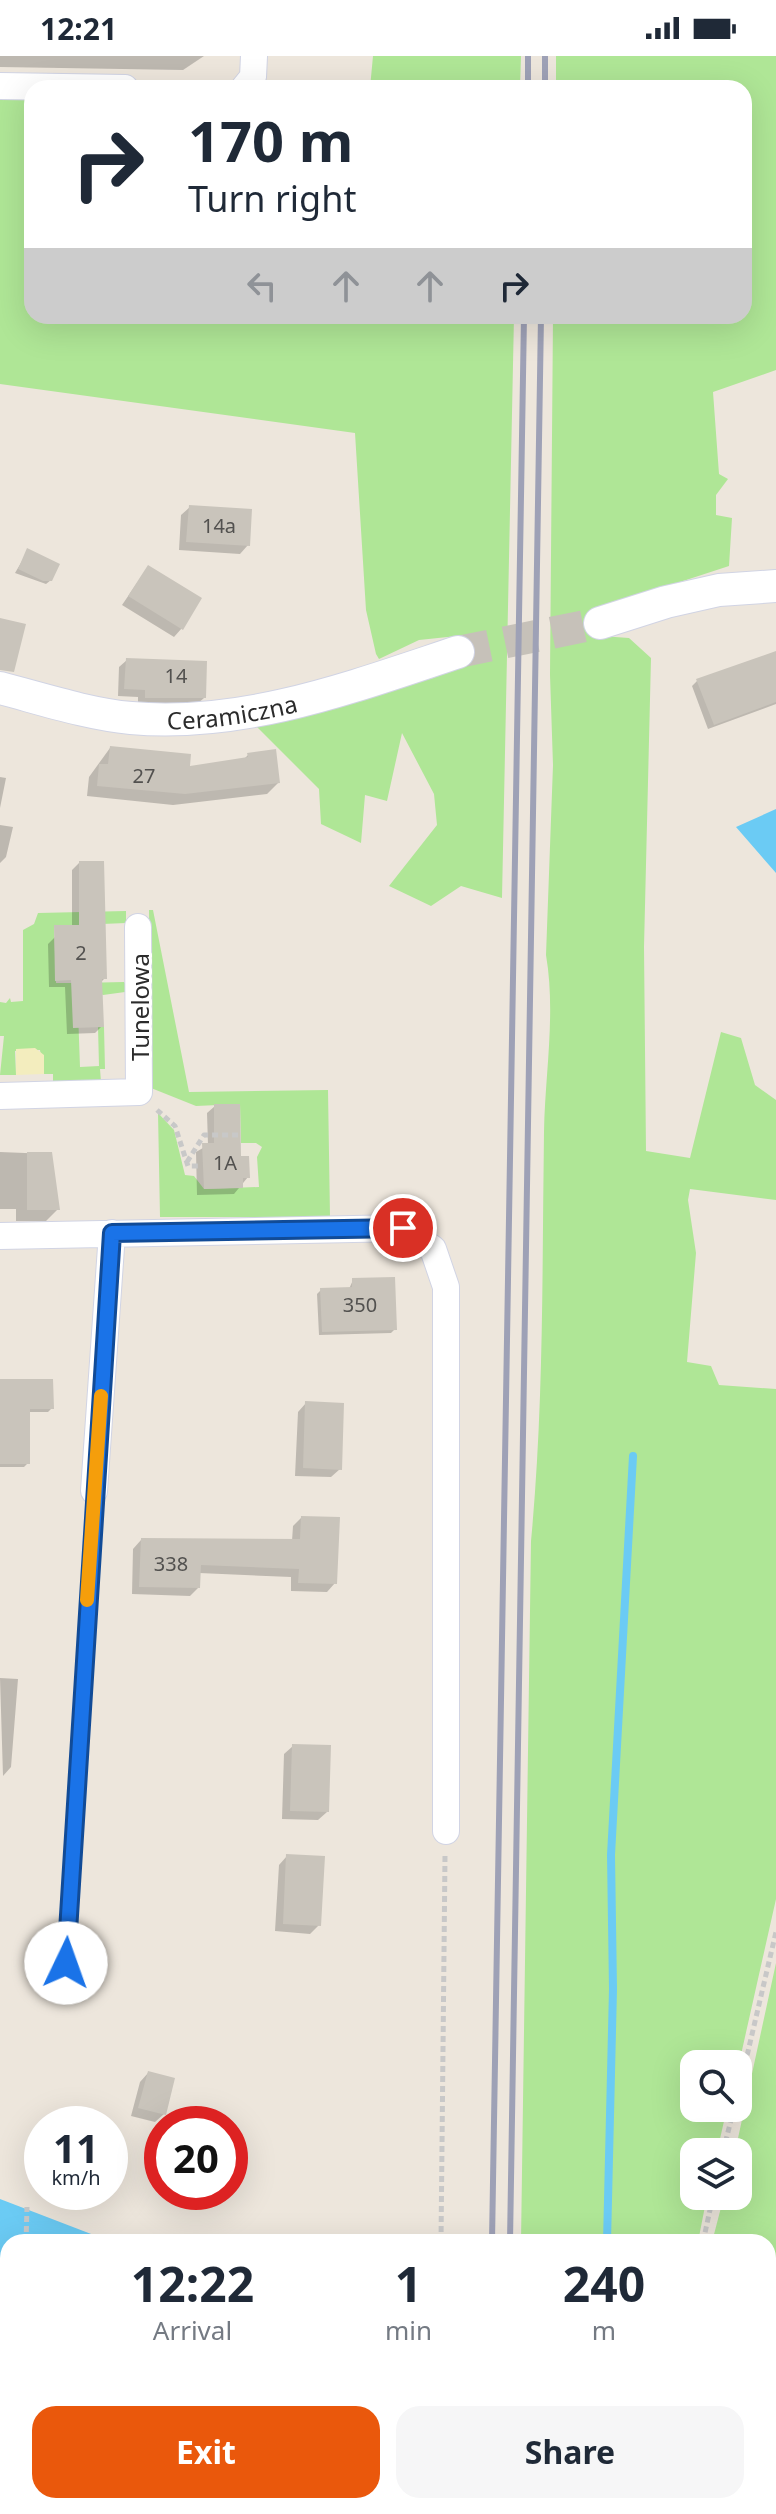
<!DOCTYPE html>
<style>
:root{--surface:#fff;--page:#f6f6f7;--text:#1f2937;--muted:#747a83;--accent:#ea580c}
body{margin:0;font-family:"Noto Sans",sans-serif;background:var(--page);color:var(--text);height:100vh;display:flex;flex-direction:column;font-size:30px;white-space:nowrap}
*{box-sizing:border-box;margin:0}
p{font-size:26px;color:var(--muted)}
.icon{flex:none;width:44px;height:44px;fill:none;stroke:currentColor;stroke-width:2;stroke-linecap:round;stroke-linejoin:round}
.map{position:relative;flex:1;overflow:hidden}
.side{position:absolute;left:0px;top:2178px;width:776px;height:280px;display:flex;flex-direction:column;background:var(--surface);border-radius:24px 24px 0 0;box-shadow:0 8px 32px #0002}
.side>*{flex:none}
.banner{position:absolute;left:24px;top:24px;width:728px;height:244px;border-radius:24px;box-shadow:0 8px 32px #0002;background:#fff;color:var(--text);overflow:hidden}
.fabs{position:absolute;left:680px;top:1994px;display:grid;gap:16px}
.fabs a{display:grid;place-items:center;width:72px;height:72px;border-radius:16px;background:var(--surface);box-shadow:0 8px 32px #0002;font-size:40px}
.speed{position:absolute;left:24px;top:2050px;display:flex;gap:16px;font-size:40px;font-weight:700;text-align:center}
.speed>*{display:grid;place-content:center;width:104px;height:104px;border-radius:50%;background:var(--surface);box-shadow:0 8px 32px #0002;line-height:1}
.speed small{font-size:20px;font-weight:400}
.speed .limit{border:12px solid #d22;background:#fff;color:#111}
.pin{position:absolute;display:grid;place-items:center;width:68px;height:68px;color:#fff;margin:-34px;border:4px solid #fff;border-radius:50%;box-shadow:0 2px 8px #0007}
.me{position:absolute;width:88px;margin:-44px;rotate:3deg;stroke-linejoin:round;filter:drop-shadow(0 0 6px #0008)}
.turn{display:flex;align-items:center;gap:28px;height:168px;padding:0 32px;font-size:36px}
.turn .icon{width:104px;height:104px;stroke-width:2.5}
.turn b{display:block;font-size:56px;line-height:68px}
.lanes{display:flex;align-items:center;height:76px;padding:0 32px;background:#0003;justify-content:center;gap:40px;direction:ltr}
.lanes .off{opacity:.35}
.eta{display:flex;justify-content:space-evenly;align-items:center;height:136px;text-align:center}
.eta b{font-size:48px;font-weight:700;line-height:56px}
.button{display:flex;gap:16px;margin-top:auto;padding:16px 32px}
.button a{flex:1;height:92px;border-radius:24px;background:var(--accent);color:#fff;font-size:32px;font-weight:700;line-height:92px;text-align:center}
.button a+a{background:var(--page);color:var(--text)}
.status{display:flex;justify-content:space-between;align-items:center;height:56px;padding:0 40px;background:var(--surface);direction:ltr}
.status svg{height:22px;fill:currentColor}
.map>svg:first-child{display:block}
.green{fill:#afe696}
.sand{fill:#f3edbe}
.water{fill:#6bcbf4}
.shadow{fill:#0003}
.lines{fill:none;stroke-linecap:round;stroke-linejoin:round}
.stream{stroke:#6bcbf4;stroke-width:8}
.building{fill:#c9c4bb}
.tertiary-tunnel{stroke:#c6c1b9;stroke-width:32;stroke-dasharray:32 16;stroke-linecap:butt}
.service-casing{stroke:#d1d4e4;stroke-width:14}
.minor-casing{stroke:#d1d4e4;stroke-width:28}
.tertiary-casing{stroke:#d1d4e4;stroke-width:34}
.path{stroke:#c8c8c8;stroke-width:5;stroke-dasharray:6 4;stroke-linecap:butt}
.service{stroke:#fff;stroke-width:12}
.minor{stroke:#fff;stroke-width:26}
.tertiary{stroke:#fff;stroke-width:32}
.rail{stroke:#9ea1b6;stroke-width:6}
.route-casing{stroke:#114b97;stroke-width:20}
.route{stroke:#1a73e8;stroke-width:14}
.slow{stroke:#f59e0b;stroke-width:14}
.labels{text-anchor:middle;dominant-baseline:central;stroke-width:6;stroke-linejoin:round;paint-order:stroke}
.number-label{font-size:20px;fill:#52514f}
.street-label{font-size:24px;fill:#2b2b2b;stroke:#fff}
</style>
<div class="status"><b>12:21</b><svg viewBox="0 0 49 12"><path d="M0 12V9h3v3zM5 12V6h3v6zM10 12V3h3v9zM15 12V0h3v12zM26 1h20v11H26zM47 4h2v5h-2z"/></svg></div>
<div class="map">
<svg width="776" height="2458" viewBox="0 0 776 2458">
<rect width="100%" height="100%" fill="#ede6dc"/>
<path class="green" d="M373 0H521L520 32H370Z
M556 0H776V314L713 336 719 418 728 423 716 439V459L732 462 729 510 631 542 601 580 629 582 651 602 644 891 646 1095 690 1102 721 976 741 982 755 1029 776 1044V1144L690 1133 688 1144 696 1197 687 1306 711 1310 719 1329 776 1333V1843L738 2012V2008H694V2052H727L717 2096H694V2140H707L698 2186H521L531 1485C544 1349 542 1213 544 1076 545 1018 556 957 546 899L553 709 550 619 553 260H744V32H556Z
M0 43H32V260H514L502 842 461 830 431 850 389 830 437 769 434 738 402 677 387 745 365 739 361 787 321 768 319 733 257 671 433 622 462 608 457 580 419 584 379 603 376 598 366 554 355 377 0 328Z
M149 854H153L189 1036 328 1034 330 1161H160L158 1057 174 1074 185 1119 194 1120 204 1133 259 1131 257 1101 262 1091 256 1087H241L240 1048 196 1050 151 1032Z
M126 855V867L54 870 56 927H77L80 1011 99 1010 98 971H104L105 1013H100L101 1026 53 1027V1018H44L40 994 15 995 16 1019H0L4 980H0V946L6 947 10 942 11 946 23 945V874L34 868 38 857Z
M124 926 127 930 125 936 103 939 80 927Z
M776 1907V2307H775L773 2266H768V2186H712L724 2140H738V2096H735Z
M517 2450H676V2458H516Z"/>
<path class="sand" d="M35 992 44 999V1018L16 1019V993Z"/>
<path class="water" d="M776 753V817L736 771Z
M0 2143 112 2186H8V2289L0 2275Z
M105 2450H187L183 2458H118Z"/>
<path class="shadow" d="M0 0H204L183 14 0 11Z
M190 451 248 489 240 498 179 494 181 459Z
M28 495 51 524 46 528 15 517Z
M148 511 182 572 174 581 122 549Z
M776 597V648L708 673 692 630 697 625Z
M127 604 204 642 196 649H138V641L118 640 119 611Z
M110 692 188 712 243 704 248 699 278 727 267 738 173 749 87 740 89 721Z
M0 721 6 722 0 752Z
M0 769 13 771 6 801 0 807Z
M79 807 104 870 72 871V814Z
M55 881 105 922 100 927 102 970 95 977 67 978 65 931H49L48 888Z
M215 1050 248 1121 234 1138 197 1139 196 1096 208 1089 207 1057Z
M0 1096 50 1098 58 1153 46 1165H16V1153H0Z
M353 1224 395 1273 391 1277 319 1279 317 1238 321 1234 349 1233Z
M0 1325 52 1352 48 1356H28V1407L24 1411H0Z
M306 1347 340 1413 331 1421 295 1420 298 1356Z
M301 1462 335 1527 327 1536 291 1535V1521L199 1517 198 1532 190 1540 132 1538 133 1493 141 1484 292 1485 293 1470Z
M0 1622 18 1623 11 1711 3 1720Z
M293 1690 327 1756 318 1764 282 1763 284 1698Z
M287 1800 319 1869 310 1878 275 1875 279 1809Z
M148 2017 164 2058 155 2066 131 2060 140 2026Z"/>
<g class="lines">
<path class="stream" d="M607 2186 613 1933 611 1799 633 1400
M593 2458 594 2450"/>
</g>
<path class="building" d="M189 449 252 453 250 490 186 486Z
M27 492 60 508 52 525H43L18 513Z
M148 509 202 542 183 574 128 540Z
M0 562 26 568 14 616 0 614Z
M776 595V646L714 669 696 623Z
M126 602 207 605 206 642H145V634L124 633Z
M110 690 191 698 190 710 248 701 247 697 276 693 280 727 185 738 97 730 99 708H108Z
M79 805H104L107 923H102L104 971 73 972 71 924 55 925 54 869H79Z
M214 1048H240L241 1100H249L250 1122H243V1132L204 1133 202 1087H214Z
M27 1096H52L60 1154H27Z
M395 1221 397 1274 322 1276 320 1232 352 1231V1222Z
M0 1323H53L54 1353H30V1408H0Z
M305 1345 344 1347 342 1414 303 1412Z
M301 1460 340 1461 337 1528 298 1527 299 1513 201 1509 200 1532 139 1531 141 1482 300 1483Z
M292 1688 331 1689 329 1756 290 1755Z
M286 1798 325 1800 321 1870 283 1868Z
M148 2015 175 2022 166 2059 138 2052Z"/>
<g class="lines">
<path class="tertiary-tunnel" d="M458 596 600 567"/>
<defs>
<path id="service" d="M64 1938 94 1435"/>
<path id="minor" d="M0 30 125 32
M244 32 253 21 254 0
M0 1040 139 1036 138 871
M0 1180 403 1172 433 1193 446 1231V1775
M94 1435 112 1177"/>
<g id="tertiary">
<path d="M600 567 666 546 719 534 776 530"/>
<path id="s1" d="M0 632C42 643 88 658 131 662 244 672 352 631 458 596"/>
</g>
</defs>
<use href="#service" class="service-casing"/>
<use href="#minor" class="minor-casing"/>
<use href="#tertiary" class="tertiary-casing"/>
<path class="path" d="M157 1054 175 1070 188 1110H201
M187 1106 204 1079H238
M738 2038 776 1876
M723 2096 734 2052
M26 2186 27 2151
M441 2186 445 1800
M703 2186 713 2140
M683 2450 684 2458
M422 2458V2450"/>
<use href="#service" class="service"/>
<use href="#minor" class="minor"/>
<use href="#tertiary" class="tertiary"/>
<path class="rail" d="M528 32V0
M545 32V0
M492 2186 524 260
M510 2186 541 260
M488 2458V2450
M505 2458V2450"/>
</g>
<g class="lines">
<defs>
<path id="route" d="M66 1907 112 1177 403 1172"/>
</defs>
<use href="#route" class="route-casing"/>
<use href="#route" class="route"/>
<path class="slow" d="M87 1544 101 1340"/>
</g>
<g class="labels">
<g class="number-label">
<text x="219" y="469">14a</text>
<text x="176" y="619">14</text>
<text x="144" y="719">27</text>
<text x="81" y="896">2</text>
<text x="225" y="1106">1A</text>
<text x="360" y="1248">350</text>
<text x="171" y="1507">338</text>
</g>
<g class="street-label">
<text stroke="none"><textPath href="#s1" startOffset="236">Ceramiczna</textPath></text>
<text transform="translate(139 951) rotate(-90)">Tunelowa</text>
</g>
</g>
</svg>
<div class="fabs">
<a><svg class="icon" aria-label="search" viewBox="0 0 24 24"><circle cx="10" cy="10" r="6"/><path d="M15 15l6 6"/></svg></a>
<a><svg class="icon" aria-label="layers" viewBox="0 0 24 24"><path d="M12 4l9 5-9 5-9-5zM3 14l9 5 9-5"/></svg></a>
</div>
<div class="speed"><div>11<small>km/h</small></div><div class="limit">20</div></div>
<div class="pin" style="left:403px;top:1172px;background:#d93025"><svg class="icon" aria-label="arrive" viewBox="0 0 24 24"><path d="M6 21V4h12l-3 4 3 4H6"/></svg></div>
<svg class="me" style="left:66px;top:1907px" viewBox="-20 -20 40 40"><circle r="19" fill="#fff"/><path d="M0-13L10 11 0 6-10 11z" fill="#1a73e8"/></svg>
<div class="banner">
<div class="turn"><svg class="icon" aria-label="right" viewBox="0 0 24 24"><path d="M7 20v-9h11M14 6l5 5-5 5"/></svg><div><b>170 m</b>Turn right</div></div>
<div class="lanes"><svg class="icon off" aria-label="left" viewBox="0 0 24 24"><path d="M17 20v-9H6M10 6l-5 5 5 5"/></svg><svg class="icon off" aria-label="ahead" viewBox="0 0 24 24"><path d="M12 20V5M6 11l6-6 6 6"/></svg><svg class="icon off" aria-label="ahead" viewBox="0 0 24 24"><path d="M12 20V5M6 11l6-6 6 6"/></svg><svg class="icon" aria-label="right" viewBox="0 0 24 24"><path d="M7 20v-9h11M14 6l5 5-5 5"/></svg></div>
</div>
<section class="side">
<div class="eta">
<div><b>12:22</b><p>Arrival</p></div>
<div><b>1</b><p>min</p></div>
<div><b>240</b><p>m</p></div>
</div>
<div class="button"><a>Exit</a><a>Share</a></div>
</section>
</div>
